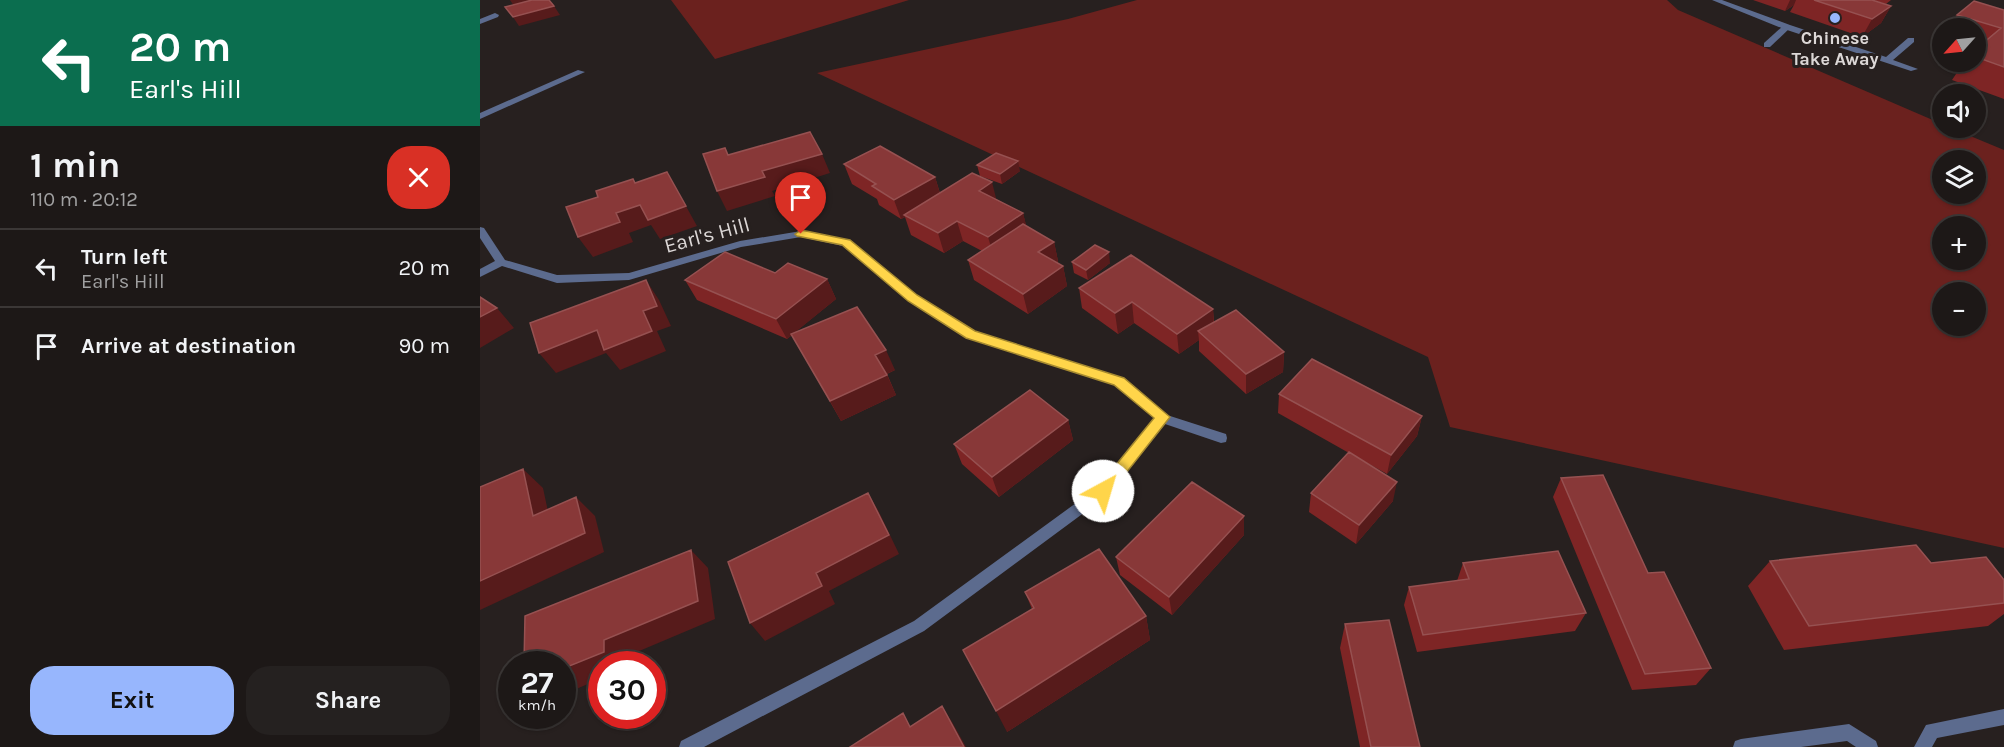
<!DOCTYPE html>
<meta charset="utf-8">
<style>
:root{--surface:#1d1817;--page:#252120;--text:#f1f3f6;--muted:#a0a0a1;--line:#3b3736;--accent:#97b6fd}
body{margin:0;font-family:Karla,sans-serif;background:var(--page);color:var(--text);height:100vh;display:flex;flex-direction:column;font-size:22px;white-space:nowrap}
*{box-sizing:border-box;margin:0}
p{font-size:20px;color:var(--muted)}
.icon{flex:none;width:33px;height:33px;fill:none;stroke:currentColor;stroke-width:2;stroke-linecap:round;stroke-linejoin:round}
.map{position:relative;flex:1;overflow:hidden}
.panel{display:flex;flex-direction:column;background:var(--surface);width:480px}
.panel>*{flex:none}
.guide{background:#0b6e4f;color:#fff;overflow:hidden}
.needle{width:39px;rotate:243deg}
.controls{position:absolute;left:1452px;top:18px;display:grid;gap:12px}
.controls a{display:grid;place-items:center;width:54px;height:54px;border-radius:50%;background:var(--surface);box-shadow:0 2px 4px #0004,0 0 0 2px var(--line);font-size:30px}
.speed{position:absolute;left:18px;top:651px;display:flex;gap:12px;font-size:30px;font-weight:700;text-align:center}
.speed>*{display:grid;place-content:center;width:78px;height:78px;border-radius:50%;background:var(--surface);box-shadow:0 2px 4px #0004,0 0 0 2px var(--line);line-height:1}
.speed small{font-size:15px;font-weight:400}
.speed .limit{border:9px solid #d22;background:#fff;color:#111}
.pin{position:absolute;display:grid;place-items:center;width:51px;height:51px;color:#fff;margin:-62px -26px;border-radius:50% 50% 50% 0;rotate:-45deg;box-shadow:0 0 6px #0007}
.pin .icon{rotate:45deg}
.me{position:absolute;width:66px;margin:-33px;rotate:39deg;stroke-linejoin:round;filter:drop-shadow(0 0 4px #0008)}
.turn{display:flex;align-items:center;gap:21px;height:126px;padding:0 30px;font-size:27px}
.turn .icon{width:78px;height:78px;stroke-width:2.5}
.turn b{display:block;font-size:42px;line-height:51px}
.round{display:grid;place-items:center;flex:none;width:63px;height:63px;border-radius:24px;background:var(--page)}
.head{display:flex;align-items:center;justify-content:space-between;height:102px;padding:0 30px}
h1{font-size:36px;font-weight:700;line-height:45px}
.button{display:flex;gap:12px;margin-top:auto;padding:12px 30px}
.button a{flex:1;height:69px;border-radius:24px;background:var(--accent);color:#111;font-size:24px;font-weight:700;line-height:69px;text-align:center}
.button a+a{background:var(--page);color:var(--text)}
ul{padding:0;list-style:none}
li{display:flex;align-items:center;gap:18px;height:78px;padding:0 30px;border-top:2px solid var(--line)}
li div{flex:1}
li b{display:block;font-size:22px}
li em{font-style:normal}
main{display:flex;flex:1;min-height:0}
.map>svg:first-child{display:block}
.green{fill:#6b211e;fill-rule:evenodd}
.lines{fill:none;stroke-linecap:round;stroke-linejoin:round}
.lane{fill:#5c6b8e;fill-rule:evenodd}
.street{fill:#5c6b8e;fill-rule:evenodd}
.wall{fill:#7e2525}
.shaded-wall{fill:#571b1b}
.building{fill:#883838;stroke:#965151;stroke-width:1.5}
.route{fill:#ffd54a;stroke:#a68a30;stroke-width:1.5}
.poi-dot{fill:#97b6fd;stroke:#27201f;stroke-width:2}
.labels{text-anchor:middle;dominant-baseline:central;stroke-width:6;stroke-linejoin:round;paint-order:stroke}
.far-poi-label{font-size:18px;font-weight:bold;fill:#ddd8d7;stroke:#27201f}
.street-label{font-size:21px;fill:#ddd8d7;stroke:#27201f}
</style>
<main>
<section class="panel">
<div class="guide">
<div class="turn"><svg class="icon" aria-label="left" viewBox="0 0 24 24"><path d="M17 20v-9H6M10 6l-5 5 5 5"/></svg><div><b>20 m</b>Earl's Hill</div></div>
</div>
<div class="head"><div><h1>1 min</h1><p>110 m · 20:12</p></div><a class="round" style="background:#d93025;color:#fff"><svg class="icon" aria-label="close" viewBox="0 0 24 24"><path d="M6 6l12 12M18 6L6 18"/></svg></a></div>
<ul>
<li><svg class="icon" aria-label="left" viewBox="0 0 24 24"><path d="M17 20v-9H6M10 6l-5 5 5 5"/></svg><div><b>Turn left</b><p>Earl's Hill</p></div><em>20 m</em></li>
<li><svg class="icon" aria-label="arrive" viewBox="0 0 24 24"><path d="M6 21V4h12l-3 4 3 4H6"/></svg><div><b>Arrive at destination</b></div><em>90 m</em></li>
</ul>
<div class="button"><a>Exit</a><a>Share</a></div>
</section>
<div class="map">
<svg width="1524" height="747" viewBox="0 0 1524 747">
<rect width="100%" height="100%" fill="#27201f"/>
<path class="green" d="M191 0H429L235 59Z
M657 0H1187L1198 10 1462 124V128H1471L1524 150V548L970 427 948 357 337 73 588 19ZM1462 160H1496V194H1462ZM1462 226H1496V260H1462ZM1462 292H1496V326H1462Z"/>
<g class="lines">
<path class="lane" d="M1304 25 1311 27 1290 47H1284V43Z"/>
<path class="street" d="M1232 0H1242L1310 25 1406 57 1428 38H1434V42L1413 60 1438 69 1431 71 1304 29Z
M15 13 19 15 18 17 0 24V19Z
M98 70 105 72 0 119V113Z
M0 227 4 228 25 260 77 275 149 273 260 241 321 231 370 241 437 295 495 331 643 379 687 415 746 434 747 438 746 442 741 443 685 424 628 495 444 631 224 747H199L201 741 434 621 618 487 675 419 635 385 487 337 429 301 363 246 321 237 261 247 149 280 77 283 22 266 0 277V269L15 261 0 238Z
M1524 709V725L1457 738 1452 747H1434L1446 725Z
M1369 724 1396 741 1398 747H1376L1367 741 1321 747H1253L1255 741 1261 739Z"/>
</g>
<path class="wall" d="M1273 0H1392L1411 6 1401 23 1382 37 1310 12 1314 5 1305 11Z
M1393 0H1411L1406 4Z
M1524 10V99L1472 80 1484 62H1496V28H1468L1477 15Z
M364 164 455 177 460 193 516 199 543 213 546 226 574 242 578 261 577 263 583 266 587 286 548 314 494 280 488 260 502 251 483 241 464 253 431 235 425 217 421 219 399 205 397 199 372 184Z
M497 165 540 171 522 184 500 176Z
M592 262 630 263 608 280 594 273Z
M295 273 347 279 356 299 315 332 415 370 407 374 416 395 361 421 312 335 307 339 217 300 205 280Z
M599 288 733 309 734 322 804 352 803 372 766 394 719 351V340L699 354 654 323 638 334 602 308Z
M799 394 942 416 937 436 907 474 880 459 913 501 876 544 829 512 831 493 869 453 798 413Z
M588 420 593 440 519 497 482 464 474 444Z
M1081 478 1168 573 1231 668 1216 685 1152 690 1073 497Z
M764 516V535L692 615 640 575 636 557Z
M1290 561 1451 563 1524 580V614L1508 626 1304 650 1268 586Z
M983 563 1106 613 1095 631 937 652 924 605 929 587 977 581Z
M545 592 666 616 670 640 527 732 552 609Z
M865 624 940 747H880L860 648Z"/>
<path class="shaded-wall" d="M30 0H60L34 6Z
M1310 0H1316L1314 5 1305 11Z
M74 6 80 15 39 26 33 17Z
M1411 6 1401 23 1382 37 1392 19Z
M342 154 350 173 292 191 295 196 247 211 237 191 282 171Z
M538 161 540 171 522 184 520 174Z
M187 172 217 226 180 239 171 225 149 233 153 242 113 257 98 237 136 213Z
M455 177 461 197 424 215 425 217 421 219 414 200Z
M512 182 517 202 499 191Z
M543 213 548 232 514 257 508 237Z
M477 221 483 241 464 253 458 233Z
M574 242 578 261 563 272 558 252Z
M629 252 630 263 608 280 606 270Z
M583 266 587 286 548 314 543 294Z
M347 279 356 299 307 339 296 319Z
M166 280 179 300 191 326 177 331 186 351 140 370 126 353 76 373 59 353 163 311Z
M652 302 654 323 638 334 635 313Z
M17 308 34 328 0 348V317Z
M733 309 734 329 718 331 719 340 699 354 697 334Z
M406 350 415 370 404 375 395 355Z
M804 352 803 372 766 394V374Z
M407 375 416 395 361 421 350 401Z
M942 416 937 436 907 474 911 455Z
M588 420 593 440 519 497 512 477Z
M43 469 63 488 73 535 53 516Z
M917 482 913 501 876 544 879 525Z
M388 493 399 512 419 554 349 591 355 604 285 641 270 623 336 573Z
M96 497 115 516 124 552 0 610V581Z
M764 516V535L692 615 689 597Z
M211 550 228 568 235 619 145 657V664H122V678L82 695V669L124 640Z
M666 616 670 640 527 732 516 711Z
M462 706 472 722 486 747H484Z"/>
<path class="building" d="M52 0H69L74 6 33 17 25 7Z
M1334 0H1392L1411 6 1392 19Z
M1494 1 1524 10V67L1496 57V49L1521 28 1477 15Z
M330 132 342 154 282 171 285 177 237 191 223 154 245 148 248 155Z
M400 146 455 177 414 200 392 186 396 184 364 164Z
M516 153 538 161 520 174 497 165Z
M187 172 206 206 168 220 160 205 136 213 140 222 98 237 86 207 118 197 116 191 153 179 155 183Z
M492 173 512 182 499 191 543 213 508 237 477 221 458 233 424 215Z
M543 224 574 242 558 252 583 266 543 294 488 260Z
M615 245 629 252 606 270 592 262Z
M245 252 295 273 308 263 347 279 296 319 205 280Z
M651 255 733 309 697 334 652 302 635 313 599 288Z
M166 280 177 306 163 311 172 331 124 350 117 330 59 353 50 323Z
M0 297 17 308 0 317Z
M377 307 406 350 395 355 407 375 350 401 311 334Z
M756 310 804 352 766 374 718 331Z
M832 359 942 416 911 455 799 394Z
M550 390 588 420 512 477 474 444Z
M869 452 917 482 879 525 831 493Z
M43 469 53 516 96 497 105 533 0 581V487Z
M1123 475 1168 573 1184 572 1231 668 1165 674 1081 478Z
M712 482 764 516 689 597 636 557Z
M388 493 409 535 336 573 342 586 270 623 248 562Z
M1436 545 1451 563 1506 557 1524 580V603L1329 626 1290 561Z
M619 549 666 616 516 711 483 650 554 608 545 592Z
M211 550 218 601 124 640V652L82 669V664H44L45 616Z
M1078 551 1106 613 943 635 929 587 989 579 983 563Z
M909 620 940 747H891L865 624Z
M462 706 484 747H370L423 713 430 727Z"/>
<path class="route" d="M321 230 370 240 437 295 495 331 644 378 690 417 628 496 623 498 618 496 615 491 618 487 674 418 634 385 486 338 428 301 362 245 317 236 315 234Z"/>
<circle class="poi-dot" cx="1355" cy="18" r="6"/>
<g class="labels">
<g class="far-poi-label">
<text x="1355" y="38">Chinese<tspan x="1355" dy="21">Take Away</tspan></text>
</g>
<g class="street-label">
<text transform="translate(227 235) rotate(-15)">Earl's Hill</text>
</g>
</g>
</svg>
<div class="controls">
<a><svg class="needle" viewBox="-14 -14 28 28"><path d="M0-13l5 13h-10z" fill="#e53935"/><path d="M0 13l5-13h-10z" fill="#a0a0a1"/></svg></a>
<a><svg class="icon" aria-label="sound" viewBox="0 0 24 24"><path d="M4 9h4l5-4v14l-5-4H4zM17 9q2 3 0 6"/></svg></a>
<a><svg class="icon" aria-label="layers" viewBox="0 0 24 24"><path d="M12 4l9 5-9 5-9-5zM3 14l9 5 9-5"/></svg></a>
<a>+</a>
<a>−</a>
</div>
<div class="speed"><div>27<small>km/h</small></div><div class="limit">30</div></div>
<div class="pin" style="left:321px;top:234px;background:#d93025"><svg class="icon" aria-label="arrive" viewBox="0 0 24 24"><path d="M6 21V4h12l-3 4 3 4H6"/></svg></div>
<svg class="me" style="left:623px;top:491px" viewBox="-20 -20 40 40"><circle r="19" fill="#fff"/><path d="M0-13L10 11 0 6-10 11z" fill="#ffd54a"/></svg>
</div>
</main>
